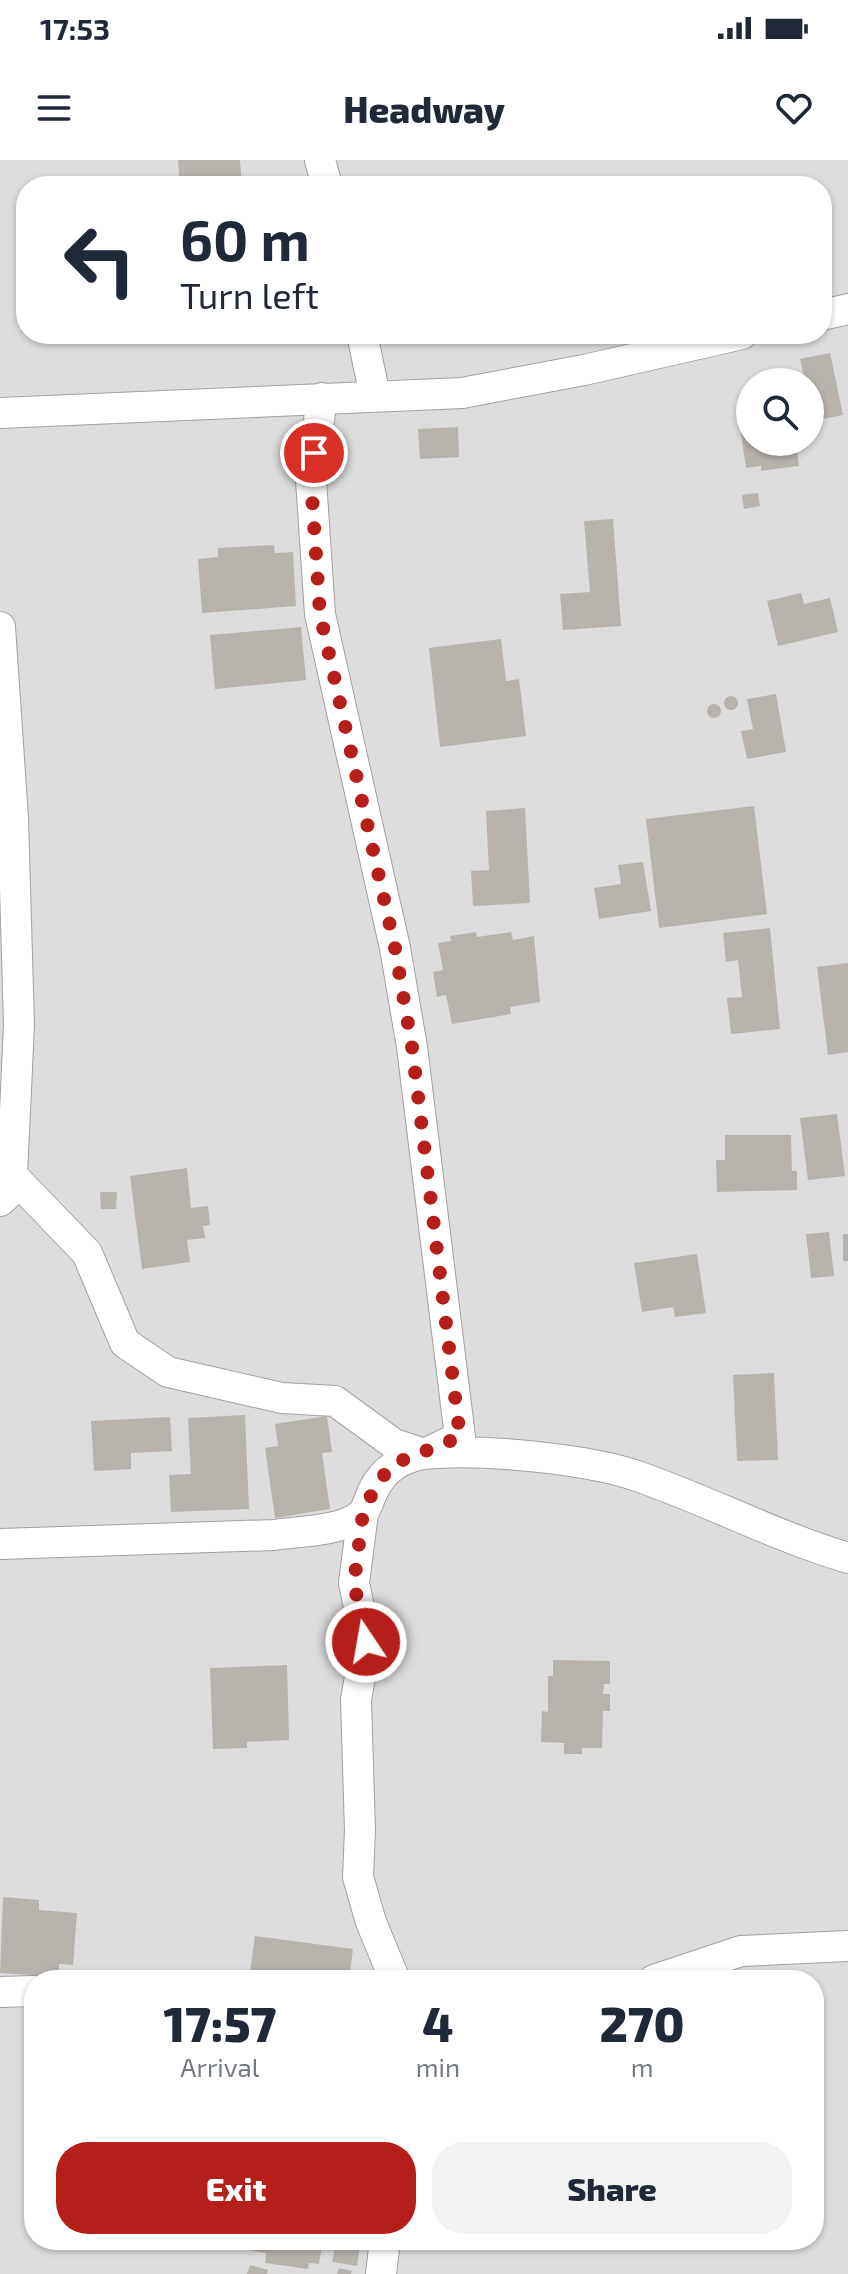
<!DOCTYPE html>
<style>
:root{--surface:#fff;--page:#f2f2f3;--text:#1f2937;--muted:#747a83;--accent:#b61e19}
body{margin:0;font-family:"Exo 2",sans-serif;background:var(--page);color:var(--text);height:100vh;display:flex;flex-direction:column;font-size:30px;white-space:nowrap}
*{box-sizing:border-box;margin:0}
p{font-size:26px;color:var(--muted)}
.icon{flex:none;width:44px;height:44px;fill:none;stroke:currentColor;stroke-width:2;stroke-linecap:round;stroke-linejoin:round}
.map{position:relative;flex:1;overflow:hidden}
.panel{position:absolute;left:24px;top:1810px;width:800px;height:280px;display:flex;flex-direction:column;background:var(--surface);border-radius:32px;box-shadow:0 2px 6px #0004}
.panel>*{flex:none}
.top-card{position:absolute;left:16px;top:16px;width:816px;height:168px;border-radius:32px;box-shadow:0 2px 6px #0004;background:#fff;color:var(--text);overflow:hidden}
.fabs{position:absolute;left:736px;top:208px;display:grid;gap:16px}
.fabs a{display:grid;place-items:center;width:88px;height:88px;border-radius:50%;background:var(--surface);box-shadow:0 2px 6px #0004;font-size:40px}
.pin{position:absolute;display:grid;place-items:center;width:68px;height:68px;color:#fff;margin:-34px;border:4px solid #fff;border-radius:50%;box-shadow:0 2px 8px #0007}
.me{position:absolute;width:88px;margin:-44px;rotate:348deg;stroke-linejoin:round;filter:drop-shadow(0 0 6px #0008)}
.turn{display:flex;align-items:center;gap:28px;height:168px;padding:0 32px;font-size:36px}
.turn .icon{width:104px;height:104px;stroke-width:2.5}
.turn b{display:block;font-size:56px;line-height:68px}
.eta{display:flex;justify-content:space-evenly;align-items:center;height:136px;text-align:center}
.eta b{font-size:48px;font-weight:800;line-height:56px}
.primary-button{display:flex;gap:16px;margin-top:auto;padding:16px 32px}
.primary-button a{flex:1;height:92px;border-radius:32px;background:var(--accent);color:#fff;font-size:32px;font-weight:800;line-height:92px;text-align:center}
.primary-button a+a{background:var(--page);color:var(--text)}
.status{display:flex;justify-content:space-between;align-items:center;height:56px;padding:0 40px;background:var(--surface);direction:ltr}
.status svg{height:22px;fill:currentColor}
header{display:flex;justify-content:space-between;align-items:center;height:104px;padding:0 32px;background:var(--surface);font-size:36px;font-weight:800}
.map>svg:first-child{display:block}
.residential{fill:#ddd;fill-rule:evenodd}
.building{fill:#b8b2ad}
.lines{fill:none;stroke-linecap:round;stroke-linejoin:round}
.minor-casing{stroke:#a1a1a1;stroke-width:32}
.minor{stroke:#fff;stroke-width:30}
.route{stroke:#b61e19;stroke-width:14;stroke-dasharray:0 25.2}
</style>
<div class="status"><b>17:53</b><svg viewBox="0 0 49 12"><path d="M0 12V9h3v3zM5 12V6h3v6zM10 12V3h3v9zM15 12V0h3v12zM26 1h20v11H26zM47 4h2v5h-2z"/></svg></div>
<header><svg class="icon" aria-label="menu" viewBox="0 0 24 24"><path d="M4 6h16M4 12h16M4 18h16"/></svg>Headway<svg class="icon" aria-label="heart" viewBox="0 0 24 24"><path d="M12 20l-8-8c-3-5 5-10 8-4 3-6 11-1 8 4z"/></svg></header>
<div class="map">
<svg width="848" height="2114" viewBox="0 0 848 2114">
<rect width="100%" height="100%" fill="#efede7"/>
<path class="residential" d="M0 0H848V2114H0ZM26 26H822V174H26ZM750 222H810V282H750ZM34 1820H814V2080H34Z"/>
<path class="building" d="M178 0H240L242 26H180Z
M830 193 843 255 813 261 810 222H805L800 199Z
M750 265V282H796L799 306 761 311V306L746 308 740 267Z
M458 267 459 297 420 299 418 269Z
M758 333 760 346 744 349 742 335Z
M613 359 621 466 563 470 560 434 590 432 584 361Z
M274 385 275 393 293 392 296 446 202 453 198 399 218 397V388Z
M801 433 804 444 830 438 838 472 778 486 767 441Z
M301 467 306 520 215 529 210 475Z
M501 479 506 521 519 519 526 576 440 587 429 488Z
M776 534 786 592 747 599 741 571 753 569 747 539Z
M724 543a7 7 0 1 1 14 0a7 7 0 1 1-14 0Z
M707 551a7 7 0 1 1 14 0a7 7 0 1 1-14 0Z
M754 646 767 754 659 768 646 659Z
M525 648 530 743 473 746 471 711 489 710 486 651Z
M643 702 651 751 599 759 594 728 621 724 618 705Z
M770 768 780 869 731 874 727 838 742 837 738 800 726 802 723 773Z
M476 772 477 777 511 772 513 780 534 776 540 842 510 847 511 854 452 864 446 835 437 837 433 812 443 810 438 783 451 781 450 776Z
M848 803V892L828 895 817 807Z
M837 954 845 1016 808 1020 800 958Z
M725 975H791L792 1011H797V1030L717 1032 716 1000H725Z
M187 1008 191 1048 208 1046 210 1065 203 1066 205 1078 187 1080 190 1102 142 1109 130 1016Z
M100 1032H117L116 1049H101Z
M829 1072 834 1116 811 1118 806 1074Z
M843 1074H848V1101H843Z
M697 1094 706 1153 675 1157 673 1147 642 1152 634 1103Z
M774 1213 778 1300 737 1301 733 1215Z
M245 1255 249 1349 171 1352 169 1315 191 1314 188 1258Z
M327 1256 332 1292 322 1293 330 1349 275 1358 265 1288 278 1286 275 1264Z
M170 1257 172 1291 131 1293V1309L94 1311 91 1261Z
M553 1500 610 1501V1524H604L603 1534H610V1551H603L602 1588H582V1594H564V1583L541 1582 542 1551 548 1552V1516H553Z
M287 1505 289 1580 247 1582V1588L213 1589 210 1508Z
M3 1737 39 1740V1750L77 1753 73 1805 59 1804V1817L0 1813Z
M255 1776 353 1789 349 1820H249Z
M225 2080H323L319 2104 309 2103 308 2109 265 2103 266 2093 224 2086Z
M336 2080H361L357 2106 332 2102Z
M250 2105 268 2110 267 2114H247Z
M339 2108 352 2111 351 2114H337Z"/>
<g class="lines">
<defs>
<path id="minor" d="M320 0 327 26
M822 155 848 149
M362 174 375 236
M0 253 462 233 584 210 742 174
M0 467 13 658 19 865 12 1015 9 1033 0 1041
M12 1015 87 1093 125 1183 168 1212 282 1238 335 1241 394 1284 424 1294 460 1277 412 887 395 788 320 454 311 320 322 238
M363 1353 354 1423 366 1482 356 1540 360 1671 358 1717 371 1762 395 1820
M0 1384 274 1375C299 1371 344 1372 363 1353 367 1348 370 1337 373 1331 383 1310 402 1297 425 1294 478 1288 588 1299 637 1316 709 1341 775 1376 848 1398
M654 1820 741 1791 848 1786
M0 1832 34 1831
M381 2114 385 2080"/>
</defs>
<use href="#minor" class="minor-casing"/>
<use href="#minor" class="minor"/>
</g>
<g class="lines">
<path class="route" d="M314 293 311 320 320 454 395 788 412 887 460 1277 393 1304 376 1325 363 1353 354 1423 366 1482"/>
</g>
</svg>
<div class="fabs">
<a><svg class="icon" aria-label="search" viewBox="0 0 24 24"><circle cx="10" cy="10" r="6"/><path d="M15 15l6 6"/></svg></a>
</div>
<div class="pin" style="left:314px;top:293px;background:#d93025"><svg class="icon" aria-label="arrive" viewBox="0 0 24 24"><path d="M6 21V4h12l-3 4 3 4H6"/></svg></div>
<svg class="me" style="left:366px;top:1482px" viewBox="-20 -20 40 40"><circle r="17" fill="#b61e19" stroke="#fff" stroke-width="3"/><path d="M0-11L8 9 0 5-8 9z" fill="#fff"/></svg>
<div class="top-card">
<div class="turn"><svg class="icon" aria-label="left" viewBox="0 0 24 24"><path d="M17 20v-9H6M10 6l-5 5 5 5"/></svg><div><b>60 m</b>Turn left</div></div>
</div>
<section class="panel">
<div class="eta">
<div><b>17:57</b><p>Arrival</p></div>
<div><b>4</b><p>min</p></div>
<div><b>270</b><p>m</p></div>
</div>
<div class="primary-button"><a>Exit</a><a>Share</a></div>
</section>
</div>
